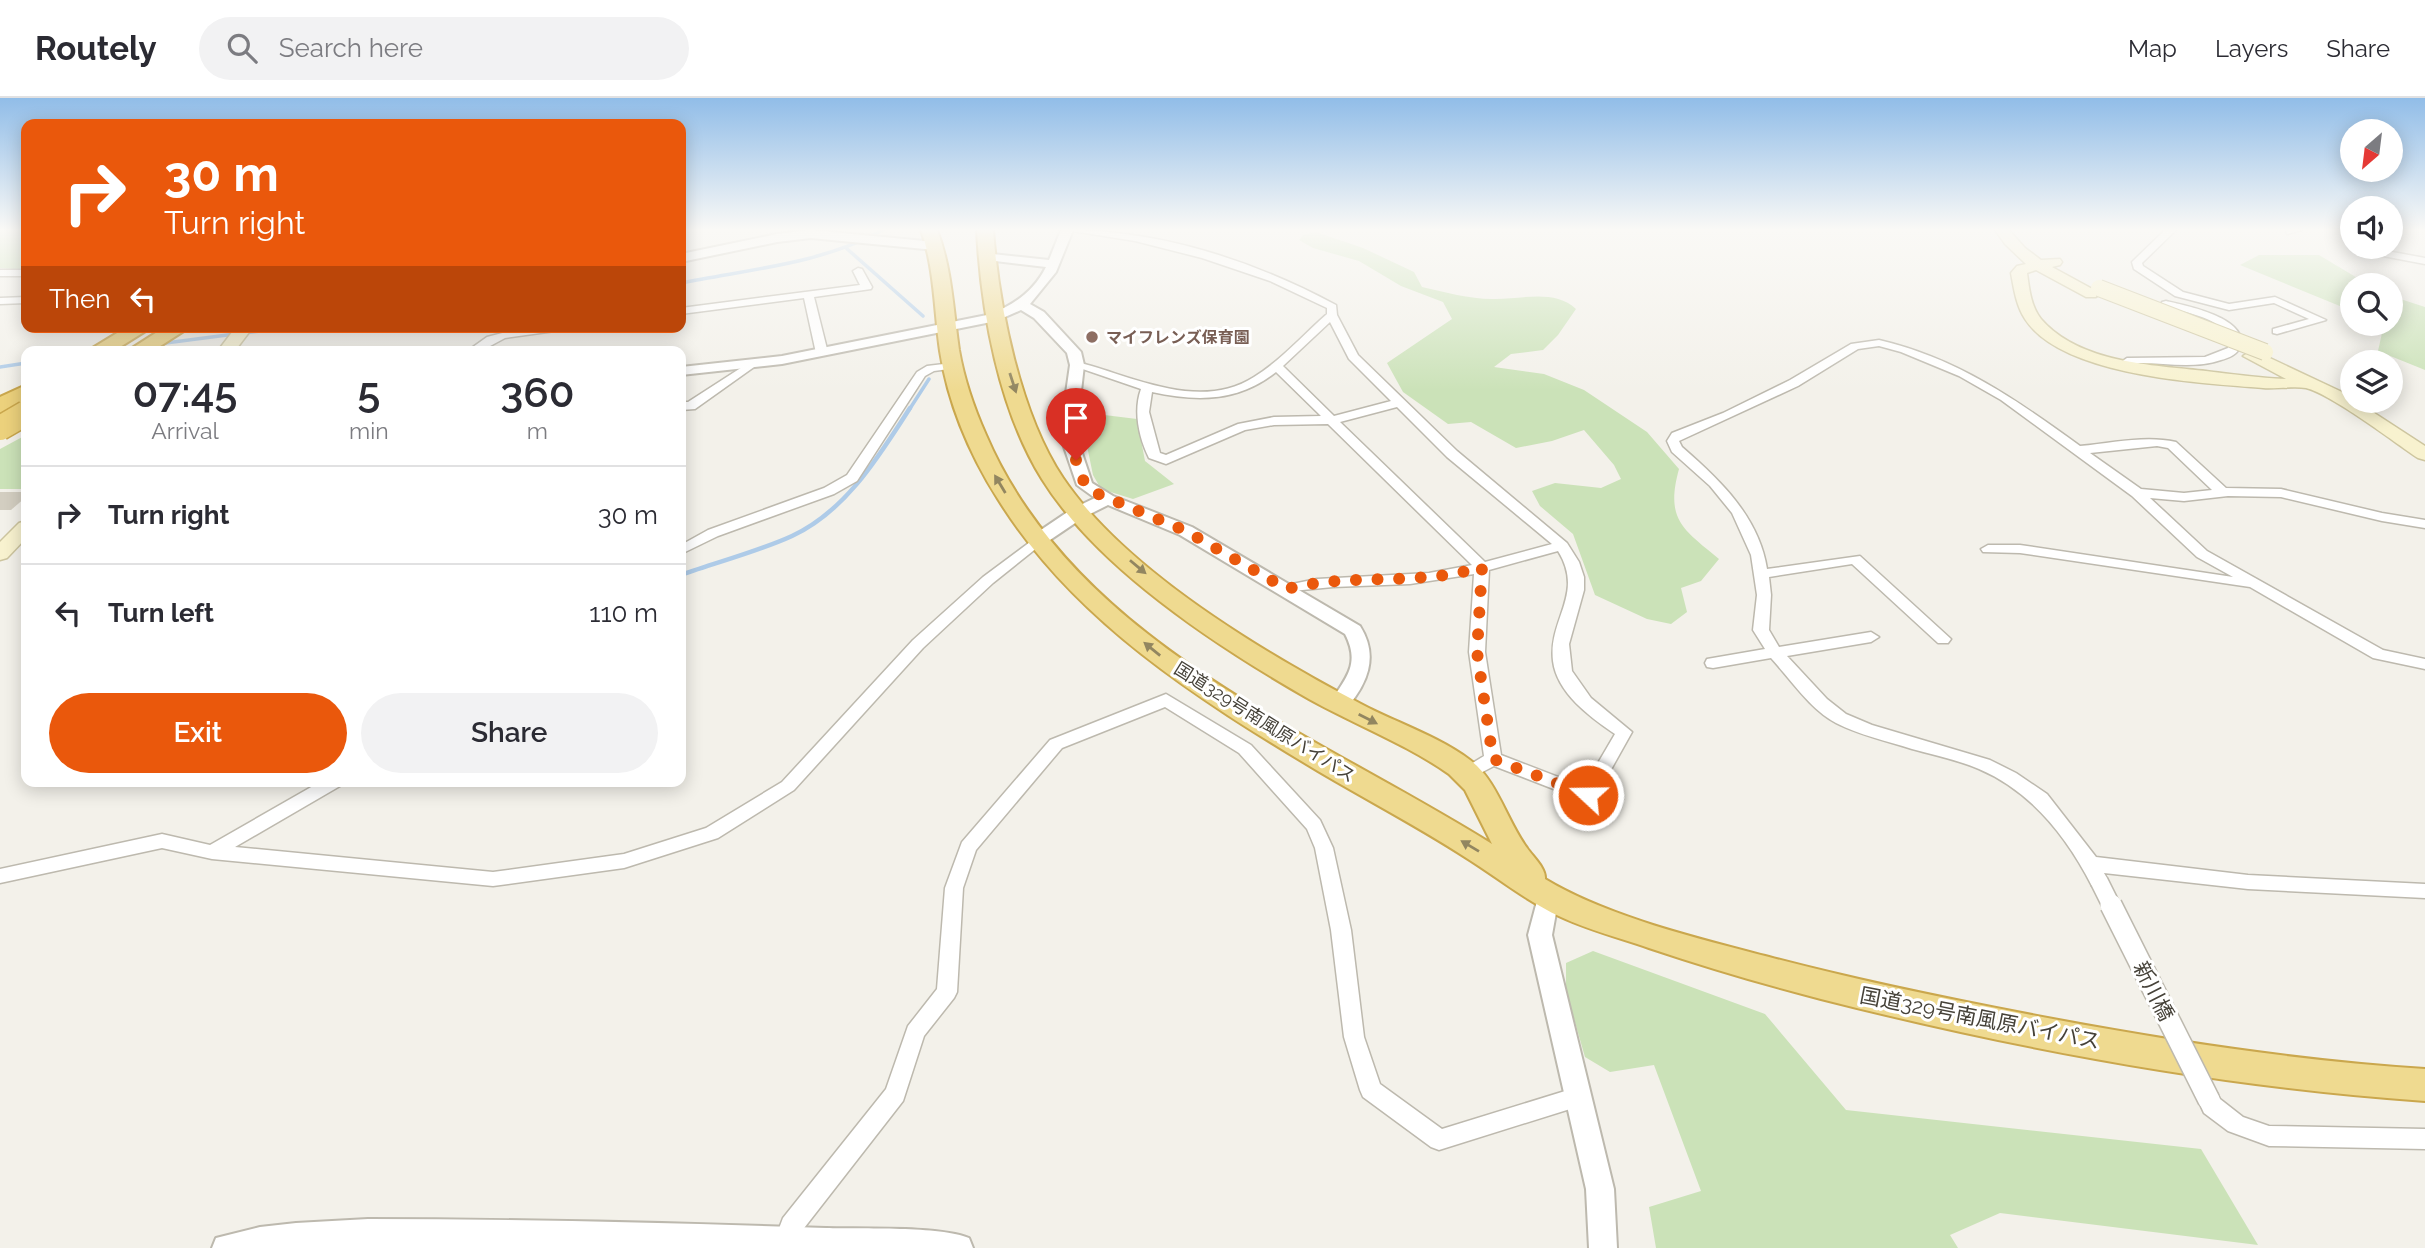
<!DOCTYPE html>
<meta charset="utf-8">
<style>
:root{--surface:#fff;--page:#f2f2f3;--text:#2b2b33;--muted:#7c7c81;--line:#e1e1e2;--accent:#ea580c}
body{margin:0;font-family:Raleway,"Noto Sans JP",sans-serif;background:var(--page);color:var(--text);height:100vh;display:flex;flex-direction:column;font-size:26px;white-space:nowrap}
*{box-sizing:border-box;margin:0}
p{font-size:23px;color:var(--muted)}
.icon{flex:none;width:38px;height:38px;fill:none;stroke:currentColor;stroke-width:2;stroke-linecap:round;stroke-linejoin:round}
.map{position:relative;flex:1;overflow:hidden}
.drawer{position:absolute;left:21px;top:248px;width:665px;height:441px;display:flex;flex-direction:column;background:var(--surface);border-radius:14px;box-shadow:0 4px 18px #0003}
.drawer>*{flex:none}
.guide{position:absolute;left:21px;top:21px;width:665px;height:214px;border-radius:14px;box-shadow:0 4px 18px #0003;background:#ea580c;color:#fff;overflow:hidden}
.needle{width:46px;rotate:208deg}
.fabs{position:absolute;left:2340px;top:21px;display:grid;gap:14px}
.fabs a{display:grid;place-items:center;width:63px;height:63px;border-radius:50%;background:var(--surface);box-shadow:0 4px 18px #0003;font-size:35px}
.pin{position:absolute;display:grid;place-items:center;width:60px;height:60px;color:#fff;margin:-72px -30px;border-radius:50% 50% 50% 0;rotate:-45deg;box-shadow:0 0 7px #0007}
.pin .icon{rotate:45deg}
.me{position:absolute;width:77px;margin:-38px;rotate:291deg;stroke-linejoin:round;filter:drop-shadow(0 0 5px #0008)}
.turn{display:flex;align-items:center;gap:24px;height:147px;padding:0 28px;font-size:32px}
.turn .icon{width:91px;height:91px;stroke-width:2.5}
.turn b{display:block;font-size:49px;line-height:60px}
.then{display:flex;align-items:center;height:66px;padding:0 28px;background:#0003;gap:14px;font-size:26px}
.eta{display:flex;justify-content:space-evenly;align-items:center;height:119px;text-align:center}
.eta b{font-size:42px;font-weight:600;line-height:49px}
.primary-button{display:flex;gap:14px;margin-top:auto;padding:14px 28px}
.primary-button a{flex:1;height:80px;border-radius:42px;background:var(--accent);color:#fff;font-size:28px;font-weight:600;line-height:80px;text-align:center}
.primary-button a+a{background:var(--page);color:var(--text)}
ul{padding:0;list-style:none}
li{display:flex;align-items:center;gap:21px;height:98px;padding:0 28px;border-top:2px solid var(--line)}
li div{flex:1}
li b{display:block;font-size:26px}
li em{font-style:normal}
header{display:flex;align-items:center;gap:42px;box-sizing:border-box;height:98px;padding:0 35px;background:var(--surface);border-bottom:2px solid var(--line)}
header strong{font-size:33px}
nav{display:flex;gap:38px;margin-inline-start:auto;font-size:24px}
.search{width:490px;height:63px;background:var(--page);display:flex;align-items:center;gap:18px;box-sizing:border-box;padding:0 24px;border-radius:38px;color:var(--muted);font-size:26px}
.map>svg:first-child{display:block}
.green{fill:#cbe2b8}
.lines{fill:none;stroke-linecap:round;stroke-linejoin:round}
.stream-far1{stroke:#aecbe8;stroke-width:3.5}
.stream{stroke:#aecbe8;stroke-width:4.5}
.building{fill:#d3cec1}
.minor-casing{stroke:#bdb9ae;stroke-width:3}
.tertiary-casing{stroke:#bdb9ae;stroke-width:4}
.secondary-casing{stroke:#cdc59f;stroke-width:3}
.trunk-casing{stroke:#caa74d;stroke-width:4}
.motorway-casing{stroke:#caa74d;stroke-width:4}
.minor{fill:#fff;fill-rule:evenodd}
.tertiary{fill:#fff;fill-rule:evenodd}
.secondary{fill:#f8f2cf;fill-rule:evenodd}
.trunk{fill:#efda90;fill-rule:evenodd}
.motorway{fill:#ecd17c;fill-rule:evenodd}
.minor-bridge-far1-casing{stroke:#bdb9ae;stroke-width:20;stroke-linecap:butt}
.minor-bridge-casing{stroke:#bdb9ae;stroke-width:24;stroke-linecap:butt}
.secondary-bridge-casing{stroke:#cdc59f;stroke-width:18;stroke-linecap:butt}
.motorway-bridge-casing{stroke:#caa74d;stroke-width:27;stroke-linecap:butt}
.minor-bridge-far1{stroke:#fff;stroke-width:17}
.minor-bridge{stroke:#fff;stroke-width:21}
.secondary-bridge{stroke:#f8f2cf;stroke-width:16}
.motorway-bridge{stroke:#ecd17c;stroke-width:24}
.oneway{fill:#928660}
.route{stroke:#ea580c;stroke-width:12;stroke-dasharray:0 21.6}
.education-dot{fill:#8d6e63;stroke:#fff;stroke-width:2.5}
.labels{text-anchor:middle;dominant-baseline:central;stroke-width:6;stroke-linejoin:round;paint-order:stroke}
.far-education-label{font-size:16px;font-weight:bold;fill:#785e54;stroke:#fff;text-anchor:start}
.street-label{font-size:18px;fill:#464239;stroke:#fff}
.near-street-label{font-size:21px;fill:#464239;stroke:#fff}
</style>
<header>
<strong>Routely</strong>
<div class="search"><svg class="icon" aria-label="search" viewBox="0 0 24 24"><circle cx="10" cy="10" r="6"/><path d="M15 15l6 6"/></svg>Search here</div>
<nav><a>Map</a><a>Layers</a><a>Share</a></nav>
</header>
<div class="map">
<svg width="2425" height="1150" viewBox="0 0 2425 1150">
<rect width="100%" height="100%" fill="#f3f1ea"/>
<path class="green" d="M0 132H26V172L0 170Z
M1316 134 1363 150 1414 174 1422 189C1445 194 1469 201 1492 201 1519 202 1554 190 1576 211L1558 237 1543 252 1511 256 1494 269 1544 276 1584 292 1647 334 1679 371C1665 422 1683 431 1719 461L1701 483 1681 490 1687 514 1671 526 1647 521 1595 497 1573 436 1540 408 1532 393 1555 385 1601 390 1621 381 1614 367 1584 332 1552 343 1516 350 1471 324 1448 326 1403 294 1387 265 1452 221 1443 204 1401 188 1359 163 1313 150 1299 142 1303 137Z
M2259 157H2319L2369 187H2352V213L2240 167Z
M2391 198 2425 209V272L2378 253 2384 226H2390Z
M1080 314 1137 321 1145 363 1174 386 1133 401 1101 391 1093 377Z
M26 337V391H0V351Z
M1593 853 1765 916 1846 1012 2201 1051 2258 1147 2000 1115 1950 1137 1958 1150H1656L1649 1109 1701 1093 1654 967 1610 974 1585 959 1566 893V865Z"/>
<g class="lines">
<path class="stream-far1" d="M845 149 923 218
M681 185C750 171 821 166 883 132
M244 235 294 229
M158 246 235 236
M109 253 138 249
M0 269 26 265
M909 312 929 281"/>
<path class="stream" d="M681 477C717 464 757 454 792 438 846 413 879 358 910 310"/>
</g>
<path class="building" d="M0 394H26V399L11 412H0Z"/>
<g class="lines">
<defs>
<path id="minor" d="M1066 132C1160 132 1254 163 1336 207L1337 217 1358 257 1457 353 1567 445 1579 464 1584 479V492L1569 546 1572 573 1591 600 1632 634 1594 702H1582L1494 668 1467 682 1461 680 1458 676 1461 672 1484 658 1469 554 1474 476 1410 486 1333 489 1282 494 1280 491 1282 488 1317 481 1429 475 1472 467 1328 326 1274 327 1245 332 1166 366 1149 360C1139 340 1133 313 1141 291L1071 267 1077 264C1133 278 1199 314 1254 279 1280 263 1302 238 1327 216V210L1270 183 1202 160 1135 143ZM1330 224 1349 261 1391 303 1334 318 1283 268ZM1276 274 1321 318 1274 319 1238 326 1166 357 1160 355 1149 314 1152 294C1197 304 1239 304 1276 274ZM1397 309 1447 359 1552 446 1485 464 1340 324ZM1558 453C1585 496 1548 521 1553 563 1557 595 1590 619 1615 636L1584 689 1501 657 1485 554 1489 472Z
M2165 132H2176L2142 165 2143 168 2183 194 2229 206 2275 199 2326 222 2277 236 2273 235V231L2309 221 2274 205 2229 212 2175 198 2134 171 2132 164Z
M2286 132H2302L2287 136Z
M2387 153 2425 160V166L2383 158V154Z
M858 170 862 171 872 189 871 191 814 199 828 255 826 257 816 255 804 200 681 216V210L860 187 853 173Z
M0 172H26V178H0Z
M26 199V205L0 206V200Z
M2166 203C2184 207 2245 219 2241 246 2239 256 2229 260 2221 262 2194 271 2167 265 2140 265 2131 266 2128 271 2120 269V265L2127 260 2205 259 2228 250 2229 237C2214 218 2184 214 2162 208V204Z
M526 229H567L562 232 505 240 479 254H466L487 239Z
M1879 242C1957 260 2017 302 2080 348 2112 345 2146 337 2176 344L2226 390 2281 391 2382 415 2425 422V430L2382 423 2281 399 2228 398 2184 403 2150 400 2207 453 2383 552 2425 561V571L2373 560 2250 489 2020 455 1983 454 1981 451 1988 447H2020L2233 479 2197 459 2132 398 2001 302 1959 278 1901 254 1879 248 1858 251 1798 288 1679 343 1682 349C1720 382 1759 419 1767 471L1860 458 1951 541 1948 545H1938L1852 466 1769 479 1771 497 1769 532 1779 549 1871 534 1879 539 1871 544 1787 558 1827 601 1846 616 1872 627 1990 662 2016 675 2047 696 2096 759 2248 777 2425 786V800L2248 791 2104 775 2108 783 2106 788 2099 790 2092 788C2067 739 2031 693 1979 671 1958 662 1934 657 1912 651 1887 643 1859 637 1836 625 1810 611 1791 582 1771 560L1713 570 1707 569 1705 565 1707 561 1765 551 1753 532 1757 497 1751 457 1732 415 1710 388 1672 354 1667 343 1672 335 1723 315 1790 282 1851 246ZM2157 348 2168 350 2212 392 2184 395 2141 391 2090 355Z
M750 264 756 267 754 269 695 311 681 312V304H688Z
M952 265 958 268 956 270 934 273 925 278 857 383 834 396 718 438 681 456V447L708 432 824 390 847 377 917 274 927 268Z
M1038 438 1045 442 1043 445 993 485 923 550 794 692 718 740 624 770 493 788 212 761 162 750 0 785V771L162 736 210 747 320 684H342L340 688 235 749 493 774 624 756 706 730 782 684 913 542 983 479Z
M1166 596 1251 647 1320 722 1333 750 1351 832 1364 939 1380 986 1442 1031 1578 989 1586 992 1589 999 1586 1006 1439 1052 1431 1049 1363 999 1360 992 1344 939 1331 832 1315 750 1307 731 1239 655 1165 609 1062 650 976 752 963 790 957 894 954 900 924 938 903 1003 801 1134 795 1149H779L775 1141 783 1120 886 991 908 928 937 891 945 790 962 744 1050 642Z
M2209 992 2217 995 2220 1001 2243 1019 2269 1028 2425 1031V1051L2269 1048 2228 1033 2204 1015 2198 1002 2201 995Z"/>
<path id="tertiary" d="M811 132 935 144 941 148 935 152 811 140 777 144 681 164V156L777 136Z
M1061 132H1073L1056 174 1030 206 1044 214 1081 254 1084 267 1076 337 1092 385 1113 398 1192 429 1360 528C1379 558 1368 585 1346 611H1332L1329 606C1345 581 1361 567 1345 536L1180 437 1108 407 1084 419 1044 446H1032L1029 442 1032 438 1072 411 1095 400 1077 387 1060 337 1070 267 1067 255 1034 220 1021 212 996 223 782 266 681 277V269L782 258 992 216C1016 205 1034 193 1046 169L987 162 983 161V155L1049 162Z
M1548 789 1556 792 1559 798 1552 837 1614 1091 1617 1150H1589L1586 1091 1528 837 1540 792Z
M368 1121C521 1121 674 1125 826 1130 860 1131 941 1128 969 1140L973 1150H212L216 1140 260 1129 296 1125Z"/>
<path id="secondary" d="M1995 132H2009L2025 150 2041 162 2060 161 2062 164 2060 167 2052 169 2096 193 2099 196 2096 199H2086L2036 172 2027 175C2029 190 2031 209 2041 221 2079 265 2152 267 2206 273 2232 276 2259 280 2286 281L2243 258 2251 253 2257 254 2342 294 2425 348V362L2418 360C2394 344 2331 296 2306 290 2293 288 2276 291 2263 290 2200 285 2062 278 2025 221 2016 207 2014 191 2011 175L2017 168 2026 166 2005 146Z
M236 229H253L234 254H217Z
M26 423V440L7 460 0 462V444L19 425Z"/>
<path id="trunk" d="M921 132H937C952 171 953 211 959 252 964 281 974 310 986 337 1075 545 1313 634 1492 746L1465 692 1449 676C1408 647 1354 626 1309 601 1218 549 1098 471 1042 381 999 312 981 213 977 132H993C999 209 1020 316 1063 380 1125 472 1264 555 1361 606 1397 625 1438 638 1470 662 1497 682 1507 723 1527 750 1533 759 1546 770 1545 781 1608 819 1697 840 1769 859 1863 884 1958 903 2053 921 2176 944 2300 963 2425 971V1003C2222 989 2018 951 1821 901 1763 886 1706 869 1649 850 1620 840 1589 832 1561 819 1526 803 1497 779 1465 759 1417 728 1367 702 1318 673 1198 601 1074 523 998 401 970 357 948 305 940 253 934 212 935 172 921 132Z"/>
<path id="motorway" d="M127 229H152L112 254H86Z
M165 229H190L151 254H126Z
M26 287V302L0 315V299Z"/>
</defs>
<use href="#minor" class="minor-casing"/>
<use href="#tertiary" class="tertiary-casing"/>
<use href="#secondary" class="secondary-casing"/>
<use href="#trunk" class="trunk-casing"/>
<use href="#motorway" class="motorway-casing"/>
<use href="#minor" class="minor"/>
<use href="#tertiary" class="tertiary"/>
<use href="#secondary" class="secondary"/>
<use href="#trunk" class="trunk"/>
<use href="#motorway" class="motorway"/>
<defs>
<path id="minor-bridge-far1" d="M2099 783 2112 809"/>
<path id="minor-bridge" d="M2111 807 2209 1002"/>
<path id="secondary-bridge" d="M2099 190 2265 254"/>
<path id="motorway-bridge" d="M0 330 26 315"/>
</defs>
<use href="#minor-bridge-far1" class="minor-bridge-far1-casing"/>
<use href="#minor-bridge" class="minor-bridge-casing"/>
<use href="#secondary-bridge" class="secondary-bridge-casing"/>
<use href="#motorway-bridge" class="motorway-bridge-casing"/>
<use href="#minor-bridge-far1" class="minor-bridge-far1"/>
<use href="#minor-bridge" class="minor-bridge"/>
<use href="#secondary-bridge" class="secondary-bridge"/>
<use href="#motorway-bridge" class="motorway-bridge"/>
</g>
<defs><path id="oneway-solid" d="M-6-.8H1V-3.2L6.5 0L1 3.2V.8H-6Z" transform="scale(1.75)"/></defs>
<g class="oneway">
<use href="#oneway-solid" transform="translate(1013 285) rotate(72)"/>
<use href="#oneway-solid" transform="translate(1000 386) rotate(-121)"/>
<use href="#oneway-solid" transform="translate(1138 469) rotate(40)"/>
<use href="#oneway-solid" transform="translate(1152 551) rotate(-141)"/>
<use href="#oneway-solid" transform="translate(1368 621) rotate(27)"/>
<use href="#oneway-solid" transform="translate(1470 748) rotate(-149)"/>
</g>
<linearGradient id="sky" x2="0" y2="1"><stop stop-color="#91bde8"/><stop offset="0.45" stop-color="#faf9f6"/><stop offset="1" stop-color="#faf9f6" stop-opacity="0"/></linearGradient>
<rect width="2425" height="293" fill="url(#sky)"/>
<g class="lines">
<path class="route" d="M1076 362 1085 387 1096 395 1186 433 1287 491C1350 474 1418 489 1482 469L1477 554 1493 661 1588 697"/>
</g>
<circle class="education-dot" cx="1092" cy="239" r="7"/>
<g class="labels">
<g class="far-education-label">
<text x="1106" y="239">マイフレンズ保育園</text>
</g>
<g class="street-label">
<text transform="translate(1265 624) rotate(32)">国道329号南風原バイパス</text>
</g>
<g class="near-street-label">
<text transform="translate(2154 893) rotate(63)">新川橋</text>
<text transform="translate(1980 920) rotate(11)">国道329号南風原バイパス</text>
</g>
</g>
</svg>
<div class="fabs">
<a><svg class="needle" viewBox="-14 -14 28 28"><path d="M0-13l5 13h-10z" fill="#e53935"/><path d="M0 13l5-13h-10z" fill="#7c7c81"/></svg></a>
<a><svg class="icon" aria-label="sound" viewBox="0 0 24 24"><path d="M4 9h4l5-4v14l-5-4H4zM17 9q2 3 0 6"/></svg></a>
<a><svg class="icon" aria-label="search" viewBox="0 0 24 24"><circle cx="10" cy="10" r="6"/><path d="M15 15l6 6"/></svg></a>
<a><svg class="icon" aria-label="layers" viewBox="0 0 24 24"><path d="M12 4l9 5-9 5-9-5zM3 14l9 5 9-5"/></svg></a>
</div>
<div class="pin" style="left:1076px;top:362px;background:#d93025"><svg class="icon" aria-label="arrive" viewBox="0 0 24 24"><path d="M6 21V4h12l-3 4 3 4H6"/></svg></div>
<svg class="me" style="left:1588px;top:697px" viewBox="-20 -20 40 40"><circle r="17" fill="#ea580c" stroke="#fff" stroke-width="3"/><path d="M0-11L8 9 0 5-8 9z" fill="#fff"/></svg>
<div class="guide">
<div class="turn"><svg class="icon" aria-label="right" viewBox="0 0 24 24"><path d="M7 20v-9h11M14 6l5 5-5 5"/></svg><div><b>30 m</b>Turn right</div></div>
<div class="then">Then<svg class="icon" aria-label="left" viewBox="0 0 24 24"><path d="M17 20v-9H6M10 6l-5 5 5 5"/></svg></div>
</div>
<section class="drawer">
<div class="eta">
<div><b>07:45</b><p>Arrival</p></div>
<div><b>5</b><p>min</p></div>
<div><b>360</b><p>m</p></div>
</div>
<ul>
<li><svg class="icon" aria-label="right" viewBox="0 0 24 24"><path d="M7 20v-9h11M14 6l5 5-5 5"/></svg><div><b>Turn right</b></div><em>30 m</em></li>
<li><svg class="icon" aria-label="left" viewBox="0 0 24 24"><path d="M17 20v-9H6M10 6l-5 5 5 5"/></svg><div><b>Turn left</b></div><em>110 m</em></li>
</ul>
<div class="primary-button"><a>Exit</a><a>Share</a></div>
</section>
</div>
